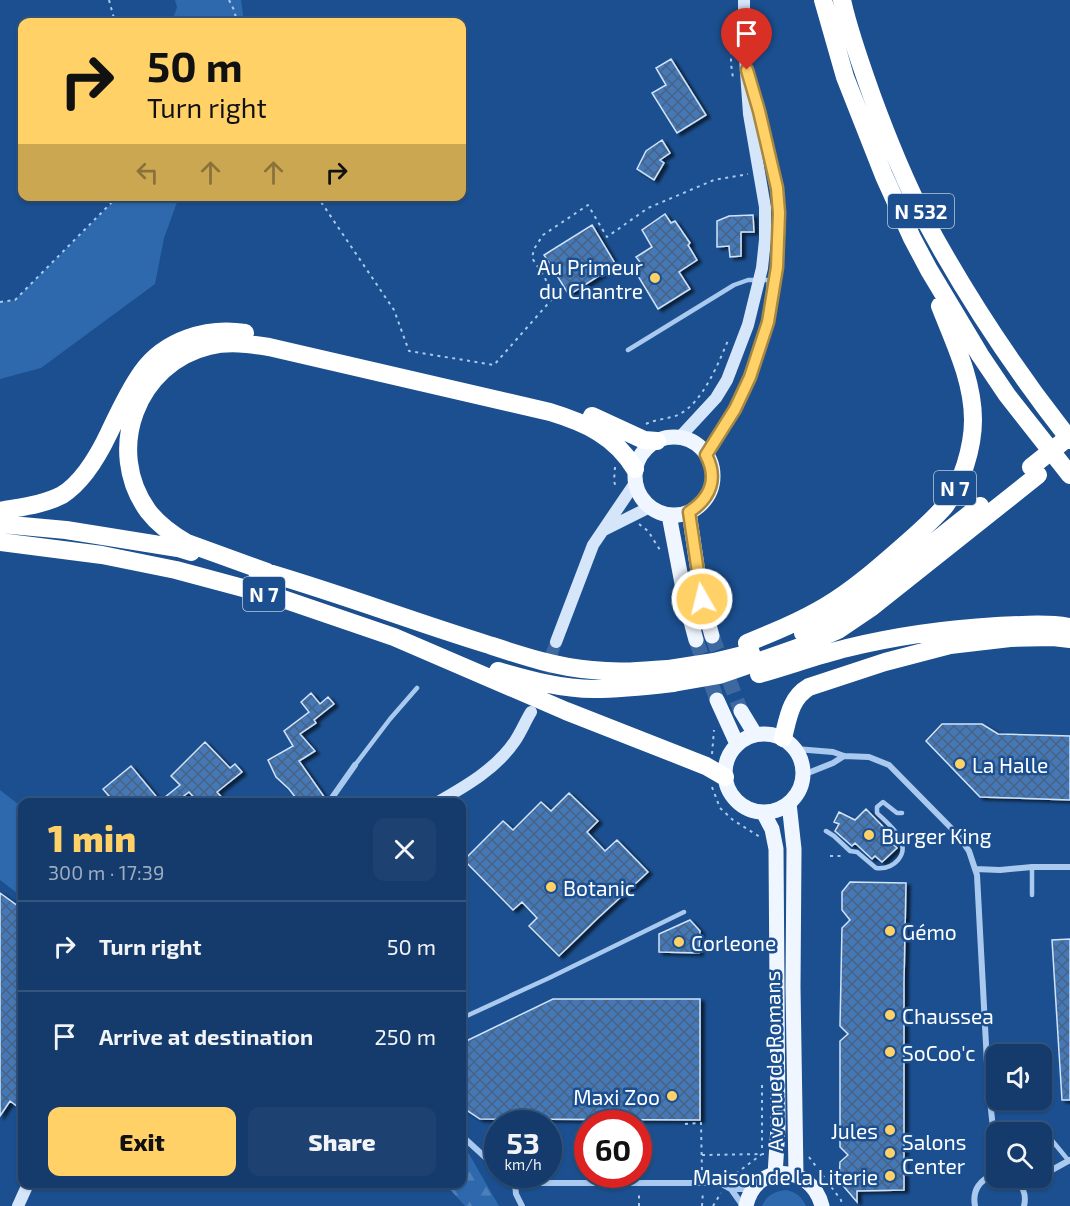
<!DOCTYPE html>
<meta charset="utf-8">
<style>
:root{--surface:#143b6b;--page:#1d4271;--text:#f1f3f6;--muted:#9dadc1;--line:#33557e;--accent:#ffd166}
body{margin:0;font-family:"Exo 2",sans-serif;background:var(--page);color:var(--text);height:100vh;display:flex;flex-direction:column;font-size:22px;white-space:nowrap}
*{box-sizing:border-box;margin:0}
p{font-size:20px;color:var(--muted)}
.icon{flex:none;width:33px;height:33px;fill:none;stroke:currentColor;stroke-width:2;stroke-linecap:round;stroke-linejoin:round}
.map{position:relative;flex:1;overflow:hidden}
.side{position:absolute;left:18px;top:798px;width:448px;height:390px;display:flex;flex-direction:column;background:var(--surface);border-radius:12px;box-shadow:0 2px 4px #0004,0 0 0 2px var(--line)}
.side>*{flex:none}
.hud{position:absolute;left:18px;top:18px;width:448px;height:183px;border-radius:12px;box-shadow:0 2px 4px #0004,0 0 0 2px var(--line);background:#ffd166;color:#111;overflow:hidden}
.tools{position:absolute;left:986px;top:1044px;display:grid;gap:12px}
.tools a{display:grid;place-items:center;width:66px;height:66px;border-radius:12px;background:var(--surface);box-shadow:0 2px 4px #0004,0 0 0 2px var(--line);font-size:30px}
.speed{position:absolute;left:484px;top:1110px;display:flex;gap:12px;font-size:30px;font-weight:700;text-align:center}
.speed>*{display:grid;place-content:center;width:78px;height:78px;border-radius:50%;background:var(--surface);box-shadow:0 2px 4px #0004,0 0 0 2px var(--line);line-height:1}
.speed small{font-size:15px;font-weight:400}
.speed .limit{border:9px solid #d22;background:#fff;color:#111}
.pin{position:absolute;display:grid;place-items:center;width:51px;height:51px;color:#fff;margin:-62px -26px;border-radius:50% 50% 50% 0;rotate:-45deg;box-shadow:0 0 6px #0007}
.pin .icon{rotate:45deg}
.me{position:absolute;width:66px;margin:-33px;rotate:352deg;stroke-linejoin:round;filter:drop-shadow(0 0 4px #0008)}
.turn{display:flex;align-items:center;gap:21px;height:126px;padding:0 30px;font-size:27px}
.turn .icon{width:78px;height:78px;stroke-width:2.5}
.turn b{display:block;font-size:42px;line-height:51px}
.lanes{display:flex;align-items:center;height:57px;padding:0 30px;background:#0003;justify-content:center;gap:30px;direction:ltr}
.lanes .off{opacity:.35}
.round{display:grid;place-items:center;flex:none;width:63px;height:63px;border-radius:12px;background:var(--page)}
.head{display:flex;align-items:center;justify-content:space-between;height:102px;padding:0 30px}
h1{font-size:36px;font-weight:800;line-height:45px;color:var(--accent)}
.cta{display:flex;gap:12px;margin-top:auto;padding:12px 30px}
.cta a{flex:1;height:69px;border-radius:12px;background:var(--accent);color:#111;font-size:24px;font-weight:800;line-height:69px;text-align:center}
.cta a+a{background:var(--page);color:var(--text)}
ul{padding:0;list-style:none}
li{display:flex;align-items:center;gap:18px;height:90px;padding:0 30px;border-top:2px solid var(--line)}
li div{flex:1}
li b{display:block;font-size:22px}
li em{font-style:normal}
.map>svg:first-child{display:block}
.green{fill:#2e69ad}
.forest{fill:url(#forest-firs)}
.building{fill:url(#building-cross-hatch);stroke:#cfe3fa;stroke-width:1.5;filter:url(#shadow)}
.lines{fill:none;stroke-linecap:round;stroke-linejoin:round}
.secondary-tunnel{stroke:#3d69a0;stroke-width:12;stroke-dasharray:12 6;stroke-linecap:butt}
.primary-tunnel{stroke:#3d69a0;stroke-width:15;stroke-dasharray:15 8;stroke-linecap:butt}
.path{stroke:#a9c9ee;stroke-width:2;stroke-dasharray:3 4.5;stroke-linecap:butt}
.lane{stroke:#a9c9ee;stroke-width:4.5}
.street{stroke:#a9c9ee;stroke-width:6}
.secondary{stroke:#d6e6fa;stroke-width:12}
.primary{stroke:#f0f6ff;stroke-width:15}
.highway{stroke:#fff;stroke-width:18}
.highway-bridge{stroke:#fff;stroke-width:18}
.route-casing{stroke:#a68842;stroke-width:15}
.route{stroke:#ffd166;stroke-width:10}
.poi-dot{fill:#ffd166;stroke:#1b4f8f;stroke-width:2}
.labels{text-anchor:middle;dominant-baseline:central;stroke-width:5;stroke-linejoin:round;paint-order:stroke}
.shield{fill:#1b4f8f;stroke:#bbcadd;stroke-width:1.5}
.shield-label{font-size:20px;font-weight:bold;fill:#fff}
.poi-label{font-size:21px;fill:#fff;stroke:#1b4f8f;text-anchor:start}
.street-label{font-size:21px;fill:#fff;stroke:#1b4f8f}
</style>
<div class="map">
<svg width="1070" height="1206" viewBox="0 0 1070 1206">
<defs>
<pattern id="forest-firs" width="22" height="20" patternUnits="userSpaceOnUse" patternTransform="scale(1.5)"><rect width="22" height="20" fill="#2e69ad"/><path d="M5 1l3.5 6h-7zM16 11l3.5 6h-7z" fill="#4d80b9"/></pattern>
<pattern id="building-cross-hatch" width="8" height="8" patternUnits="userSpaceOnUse" patternTransform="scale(1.5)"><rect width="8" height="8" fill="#4478b7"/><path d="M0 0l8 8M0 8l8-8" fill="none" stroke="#486282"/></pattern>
<filter id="shadow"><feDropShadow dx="4" dy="2.5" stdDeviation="1.5" flood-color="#0009"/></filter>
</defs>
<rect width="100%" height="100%" fill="#1b4f8f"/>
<path class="green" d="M175 0H241L244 22H172L177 7Z
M118 197H179L164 238 155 284 41 368 0 379V302L15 300Z
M0 790 22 807V897L0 880Z
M787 1190C797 1193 802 1197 806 1206H762C767 1194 776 1191 787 1190Z"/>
<path class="forest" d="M462 1149 469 1154 499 1206H465L445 1184H462Z"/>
<path class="building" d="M671 59 706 115 677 133 652 93 666 85 656 68Z
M662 140 670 153 660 160 664 163 654 180 637 169 646 151Z
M665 214 671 223 675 221 690 243 688 245 697 260 679 272 690 289 658 309 635 271 643 266 636 257 652 247 642 230Z
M753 215 754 232H741V256L730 257 729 246 717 247V221L729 216Z
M592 225 616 265 569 295 544 255Z
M311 693 320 704 328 697 334 704 314 720 316 723 300 734 315 751 299 761 325 798 318 802H299L289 789 276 777 268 760 293 746 284 731 309 712 301 702Z
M942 724H982L998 734 1070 736V800L980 797 926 741Z
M205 742 230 768 235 764 242 772 217 792 226 802H198L189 792 176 802H114L103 789 131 766 160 801 180 785 171 776Z
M569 793 598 821 587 832 605 851 617 840 648 872 598 918 559 956 529 926 537 918 522 902 513 910 464 860 503 821 513 830 541 802 551 811Z
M866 809 894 838 890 841 897 848 882 862 875 856 872 859 855 843 852 846 835 831 839 824 834 822 839 812 855 820Z
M850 882 906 883 904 981V1190L857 1191V1202L839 1181 840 1162 848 1155 840 1147V1041L848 1034 840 1026 842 928 850 920 842 910V892Z
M0 893 22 909V1110L10 1101 0 1116Z
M690 920 700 931 699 953 659 952V934Z
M1070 939V1100H1062L1052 940Z
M553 999H700V1120L480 1119 462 1107V1043Z"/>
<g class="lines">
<path class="secondary-tunnel" d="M539 689 556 642"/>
<path class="primary-tunnel" d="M712 636 741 711
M696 640 717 700"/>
<path class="path" d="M109 0 115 22
M229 0 234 10 237 22
M731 21V64L733 78
M317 196 394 310 409 351 494 365 553 298 545 278 532 258 534 249 543 235 588 205 607 237 648 208 714 180 748 174
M0 302 15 300 118 196
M646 424C656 419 668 419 678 415 703 403 719 362 729 338
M615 467 614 481 616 488
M639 524 648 531 660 550
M712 754 714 730
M712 787 720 808 733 820 760 837
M830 856H841L843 854
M685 1124 701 1123 702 1173
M762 1148V1084L763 1082
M702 1155 764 1154
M809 1157 841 1200 842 1206
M639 1173V1121
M730 1178 762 1154
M639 1206V1191
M702 1206 703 1191
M713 1206 721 1193"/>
<path class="lane" d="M628 350 734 285 748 280H769L768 294
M355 765 390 719 417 688
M826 831 834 836 850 851 857 852 876 868C885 869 892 867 898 860 913 842 888 824 877 813V807L883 802 897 813H902
M1032 895V867
M462 1018 549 978 684 912
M1050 1138 1069 1161"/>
<path class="street" d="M796 749 833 752 844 756 869 757 889 765 958 835 969 851 977 875 988 1082 996 1156 993 1175
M803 775 833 763 844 756
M329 802 355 765
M975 869 1000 870 1032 867H1070
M462 1136 498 1169
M504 1174 515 1183
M1041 1176 1070 1160
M1012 1178C1022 1184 1027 1194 1024 1206
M515 1183H720L731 1189 743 1206
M515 1183 516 1194 522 1206
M1021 1186 1039 1178
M731 1189H751
M975 1206C972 1190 980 1179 995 1175"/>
<path class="secondary" d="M679 438 716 398 727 380 748 325 762 268 765 240V207L749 114 744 44V0
M706 455C748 394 773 330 778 256 779 241 780 225 779 210 777 190 772 171 768 152 763 129 758 108 752 86
M604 530 650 507
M556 642 593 545 635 483
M438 802C466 786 496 769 515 741 521 732 525 722 531 712
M18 1206 28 1184"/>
<path class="primary" d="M635 476a39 39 0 1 1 78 0a39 39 0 1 1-78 0Z
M689 512 702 599 712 636
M669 515 685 599 696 640
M717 700 737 744
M741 711 755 734
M725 773a39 39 0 1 1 78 0a39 39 0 1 1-78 0Z
M789 803 794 849 793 987 796 1175
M763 812 772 829 776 849 778 1127 775 1175
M746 1206C755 1162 811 1163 822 1206"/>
<path class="highway" d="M823 0 845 77 884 176 912 238 929 270 980 355 1007 395 1070 475
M842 0C849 32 861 65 872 96 887 137 904 179 924 218 966 296 1015 370 1070 440
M592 416 644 440 657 441
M0 511C21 507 43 505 62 495 83 482 99 454 109 433 119 412 129 390 142 372 165 340 207 327 245 333
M0 524 66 530 178 548 191 552
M0 542 102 555 176 570 280 598 394 637 566 711 706 766 725 777
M255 569C333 591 408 620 486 644 520 655 555 667 592 670 618 673 643 671 669 669
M267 572 187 543C173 535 158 524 148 511 104 450 137 363 209 346 229 341 249 344 269 347L550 412C586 423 615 436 635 469
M803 633C868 601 922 550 980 506
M747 643C774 632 801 621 826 606 853 590 878 568 902 547 917 534 932 521 945 506 962 484 973 447 973 420 973 380 954 342 940 306
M754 663 797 648 838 630 872 607 1038 475
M498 671C529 680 562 689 594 689 621 689 647 686 673 683
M759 674C788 666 818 655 847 648 896 636 947 629 997 626 1021 625 1046 623 1070 627
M783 738C788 719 790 698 809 687L885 662 950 645 1010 638 1053 637 1070 639"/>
<path class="highway-bridge" d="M1031 467 1070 436
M669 669 714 662 751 653
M673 683 719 675 754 663"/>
</g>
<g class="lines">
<defs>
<path id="route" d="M702 599 689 512C711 498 718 478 706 455L735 409 750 377 768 322 777 267 779 213 777 188 759 111 747 70"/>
</defs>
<use href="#route" class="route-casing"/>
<use href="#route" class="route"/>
</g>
<g class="poi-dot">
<circle cx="655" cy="278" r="6"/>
<circle cx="960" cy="764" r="6"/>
<circle cx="869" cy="835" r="6"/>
<circle cx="551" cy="887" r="6"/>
<circle cx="890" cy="931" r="6"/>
<circle cx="679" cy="942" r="6"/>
<circle cx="890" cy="1015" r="6"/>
<circle cx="890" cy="1052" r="6"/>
<circle cx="672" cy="1096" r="6"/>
<circle cx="890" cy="1130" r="6"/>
<circle cx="890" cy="1153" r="6"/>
<circle cx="890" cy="1176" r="6"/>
</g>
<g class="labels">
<g class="shield">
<rect x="888" y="194" width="66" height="34" rx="4.5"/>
<rect x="934" y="471" width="42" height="34" rx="4.5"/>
<rect x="243" y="577" width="42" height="34" rx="4.5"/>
</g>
<g class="shield-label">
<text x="921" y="211">N 532</text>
<text x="955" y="488">N 7</text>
<text x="264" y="594">N 7</text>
</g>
<g class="poi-label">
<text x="643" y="266" text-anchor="end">Au Primeur<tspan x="643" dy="24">du Chantre</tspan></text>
<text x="972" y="764">La Halle</text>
<text x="881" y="835">Burger King</text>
<text x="563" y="887">Botanic</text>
<text x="902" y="931">Gémo</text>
<text x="691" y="942">Corleone</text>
<text x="902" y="1015">Chaussea</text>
<text x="902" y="1052">SoCoo'c</text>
<text x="660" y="1096" text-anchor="end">Maxi Zoo</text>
<text x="878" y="1130" text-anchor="end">Jules</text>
<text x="902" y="1141">Salons<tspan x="902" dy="24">Center</tspan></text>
<text x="878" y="1176" text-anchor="end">Maison de la Literie</text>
</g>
<g class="street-label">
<text transform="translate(773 1061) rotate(-91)">Avenue de Romans</text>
</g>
</g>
</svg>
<div class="tools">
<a><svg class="icon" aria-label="sound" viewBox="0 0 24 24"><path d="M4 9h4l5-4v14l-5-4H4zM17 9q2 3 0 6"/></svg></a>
<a><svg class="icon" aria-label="search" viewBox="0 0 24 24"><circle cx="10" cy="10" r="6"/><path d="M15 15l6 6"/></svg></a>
</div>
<div class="speed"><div>53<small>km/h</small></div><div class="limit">60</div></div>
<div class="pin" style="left:747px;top:70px;background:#d93025"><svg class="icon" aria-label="arrive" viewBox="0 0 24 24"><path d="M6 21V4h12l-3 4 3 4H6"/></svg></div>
<svg class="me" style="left:702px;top:599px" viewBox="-20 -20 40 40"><circle r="17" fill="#ffd166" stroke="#fff" stroke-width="3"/><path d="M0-11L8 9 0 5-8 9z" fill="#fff"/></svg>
<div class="hud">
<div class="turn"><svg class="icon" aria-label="right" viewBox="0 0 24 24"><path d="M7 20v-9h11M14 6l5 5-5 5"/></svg><div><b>50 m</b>Turn right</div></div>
<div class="lanes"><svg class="icon off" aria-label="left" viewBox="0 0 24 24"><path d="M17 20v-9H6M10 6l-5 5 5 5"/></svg><svg class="icon off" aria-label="ahead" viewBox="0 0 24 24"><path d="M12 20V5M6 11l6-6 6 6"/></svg><svg class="icon off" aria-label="ahead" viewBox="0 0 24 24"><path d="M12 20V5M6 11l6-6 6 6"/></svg><svg class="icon" aria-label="right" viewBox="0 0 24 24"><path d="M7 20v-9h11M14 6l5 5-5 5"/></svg></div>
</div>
<section class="side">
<div class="head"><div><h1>1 min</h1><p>300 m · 17:39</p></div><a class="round"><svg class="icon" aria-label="close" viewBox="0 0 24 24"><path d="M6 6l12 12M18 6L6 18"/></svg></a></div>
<ul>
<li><svg class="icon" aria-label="right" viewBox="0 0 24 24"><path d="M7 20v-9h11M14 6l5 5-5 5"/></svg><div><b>Turn right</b></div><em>50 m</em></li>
<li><svg class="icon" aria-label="arrive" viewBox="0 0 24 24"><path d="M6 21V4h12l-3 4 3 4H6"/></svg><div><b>Arrive at destination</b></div><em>250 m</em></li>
</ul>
<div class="cta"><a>Exit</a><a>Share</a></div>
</section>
</div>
